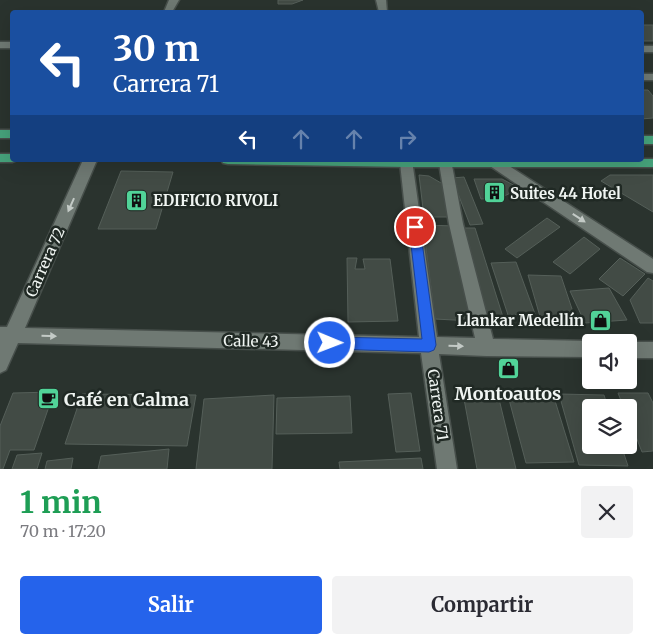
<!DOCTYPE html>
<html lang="es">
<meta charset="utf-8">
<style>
:root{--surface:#fff;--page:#f2f2f3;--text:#2b2b33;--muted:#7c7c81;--accent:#2563eb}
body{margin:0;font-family:Merriweather,serif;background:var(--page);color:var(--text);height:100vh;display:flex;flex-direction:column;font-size:19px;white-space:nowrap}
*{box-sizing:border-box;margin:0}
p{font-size:16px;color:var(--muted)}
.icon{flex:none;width:28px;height:28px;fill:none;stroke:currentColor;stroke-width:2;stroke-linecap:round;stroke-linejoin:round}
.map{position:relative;height:469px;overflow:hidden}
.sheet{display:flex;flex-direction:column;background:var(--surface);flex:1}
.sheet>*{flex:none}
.banner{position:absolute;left:10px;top:10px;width:634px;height:152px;border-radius:5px;box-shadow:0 5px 20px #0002;background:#1a4fa0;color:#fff;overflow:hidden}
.fabs{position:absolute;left:582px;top:334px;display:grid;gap:10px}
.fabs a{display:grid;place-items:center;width:55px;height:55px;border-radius:5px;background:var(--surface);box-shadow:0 5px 20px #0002;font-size:25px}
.pin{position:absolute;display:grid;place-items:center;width:42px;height:42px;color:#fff;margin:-21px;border:2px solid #fff;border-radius:50%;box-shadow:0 1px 5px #0007}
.me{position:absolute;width:55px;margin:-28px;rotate:91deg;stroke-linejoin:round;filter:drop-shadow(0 0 4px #0008)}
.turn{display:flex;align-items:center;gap:18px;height:105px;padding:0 20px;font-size:22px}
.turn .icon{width:65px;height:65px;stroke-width:2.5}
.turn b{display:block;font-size:35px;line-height:42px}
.lanes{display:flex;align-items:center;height:48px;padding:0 20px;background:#0003;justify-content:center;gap:25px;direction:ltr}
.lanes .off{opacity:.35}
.round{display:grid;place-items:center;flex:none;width:52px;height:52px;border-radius:5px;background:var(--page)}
.summary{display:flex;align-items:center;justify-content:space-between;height:85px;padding:0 20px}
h1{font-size:30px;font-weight:700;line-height:38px;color:#1e9e55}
.cta{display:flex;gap:10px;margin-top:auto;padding:10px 20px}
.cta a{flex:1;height:58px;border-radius:5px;background:var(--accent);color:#fff;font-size:20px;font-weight:700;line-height:58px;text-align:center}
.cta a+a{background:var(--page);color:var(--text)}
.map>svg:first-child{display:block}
.building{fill:#424b45;stroke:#555f59}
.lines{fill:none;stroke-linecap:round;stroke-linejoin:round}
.minor-casing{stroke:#474f4b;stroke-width:3}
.major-casing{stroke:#474f4b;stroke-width:3}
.minor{fill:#6f7973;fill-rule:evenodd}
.major{fill:#46a27b;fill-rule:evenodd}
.oneway{fill:#c3cac6}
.route{fill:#2563eb;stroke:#184099}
.labels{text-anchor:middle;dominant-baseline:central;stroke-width:5;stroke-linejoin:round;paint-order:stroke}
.poi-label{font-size:15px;font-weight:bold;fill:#f0f5f2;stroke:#202924;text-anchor:start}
.street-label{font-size:15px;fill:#f0f5f2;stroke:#202924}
.near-poi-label{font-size:18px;font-weight:bold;fill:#f0f5f2;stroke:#202924}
</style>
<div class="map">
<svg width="653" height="469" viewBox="0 0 653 469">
<rect width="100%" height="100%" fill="#2a332e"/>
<path class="building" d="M278 0H303L292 4H278Z
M641 25H653V41H641Z
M641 90H648L653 96V118L641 119Z
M121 171 173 172 156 229H98Z
M419 175 429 176 448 187 454 217H424Z
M610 175H653V212L601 181Z
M464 177 483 224 470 225 452 178Z
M474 179H502L521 189 499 198 481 199Z
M547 218 560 227 517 258 505 249Z
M423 225 455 226 472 321 435 319Z
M458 228H475L503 317 484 318Z
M584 237 600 249 570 274 553 262Z
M347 258H357L355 269H365L363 259H390L398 321 348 322Z
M620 258 645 274 623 296 599 279Z
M516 262 535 314 508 315 491 263Z
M528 275 561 276 576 321 541 320Z
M648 278 653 281V323H640L630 300Z
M609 288 627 320 585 323 570 291Z
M552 391 574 462 526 463 507 392Z
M54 392 34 450H10L3 469H0V426L13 393Z
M411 393 420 451 396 452 388 394Z
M618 393H648L653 403V451L642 452 629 419V408H624Z
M82 394 196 395 187 446 65 444Z
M559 394 604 395 608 408H591V445H621L628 466 579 465Z
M274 395 272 469H196L204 399Z
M350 396 352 433 276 434 277 398Z
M464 399H499L516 469H477Z
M169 449 167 469H98L101 456Z
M42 453 37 469H12L17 455Z
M73 458 71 469H45L47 461Z
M421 458 423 469H340L339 462Z"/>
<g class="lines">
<defs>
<path id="minor" d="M169 0H179L172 12H164Z
M376 0H386L387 12H379Z
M0 42H12V48H0Z
M641 46H653V52H641Z
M641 74H653V80H641Z
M83 160H97L25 328 419 337 400 163 402 160H412L437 337 475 338 449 224 439 163 441 160H451L463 224 493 339 591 341 595 342H591V357L486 356 439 354 457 469H437L421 353 18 343 6 370 0 373V327H7Z
M490 160H500L653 259V273L647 272 490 166 488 163Z
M627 342H653V358H629V342Z"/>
<path id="major" d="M0 130H12V138H0Z
M641 136H653V144H641Z
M0 154H12V160H17L12 162H0Z
M641 159H653V167H407L228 164 223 163 221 160Z"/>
</defs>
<use href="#minor" class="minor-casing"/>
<use href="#major" class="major-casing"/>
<use href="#minor" class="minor"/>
<use href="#major" class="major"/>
</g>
<defs><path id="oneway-solid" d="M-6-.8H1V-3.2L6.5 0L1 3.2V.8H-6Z" transform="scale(1.25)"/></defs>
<g class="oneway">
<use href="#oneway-solid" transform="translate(71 205) rotate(114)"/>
<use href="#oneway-solid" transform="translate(579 218) rotate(33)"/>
<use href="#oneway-solid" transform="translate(49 336) rotate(1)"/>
<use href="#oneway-solid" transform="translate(456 346) rotate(2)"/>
</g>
<path class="route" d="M415 223 420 227 436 345 434 350 429 352 330 349 325 347 324 343 325 339 330 337 422 339 409 227Z"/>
<defs>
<symbol id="building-square" viewBox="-11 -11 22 22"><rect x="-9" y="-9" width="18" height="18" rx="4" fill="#51d398" stroke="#202924"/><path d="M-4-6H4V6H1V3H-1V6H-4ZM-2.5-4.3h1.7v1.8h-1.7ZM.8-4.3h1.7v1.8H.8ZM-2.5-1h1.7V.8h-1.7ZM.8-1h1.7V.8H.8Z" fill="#111"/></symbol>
<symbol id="shop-square" viewBox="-11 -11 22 22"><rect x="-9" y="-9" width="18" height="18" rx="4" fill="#51d398" stroke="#202924"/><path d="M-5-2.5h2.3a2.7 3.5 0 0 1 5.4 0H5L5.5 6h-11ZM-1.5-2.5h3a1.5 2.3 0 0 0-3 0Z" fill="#111"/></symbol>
<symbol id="cafe-square" viewBox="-11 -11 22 22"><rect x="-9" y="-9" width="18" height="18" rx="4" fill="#51d398" stroke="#202924"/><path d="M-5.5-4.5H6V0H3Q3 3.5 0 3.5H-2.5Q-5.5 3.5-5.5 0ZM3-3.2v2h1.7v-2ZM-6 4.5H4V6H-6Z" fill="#111"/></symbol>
</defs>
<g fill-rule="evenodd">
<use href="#building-square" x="482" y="180" width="25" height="25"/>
<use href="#building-square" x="124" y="188" width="25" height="25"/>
<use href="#shop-square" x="588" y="308" width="25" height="25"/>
<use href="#shop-square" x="496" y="356" width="25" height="25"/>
<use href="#cafe-square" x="36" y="386" width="25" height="25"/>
</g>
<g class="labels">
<g class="poi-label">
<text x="510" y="193">Suites 44 Hotel</text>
<text x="153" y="200">EDIFICIO RIVOLI</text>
<text x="584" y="320" text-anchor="end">Llankar Medellín</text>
</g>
<g class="street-label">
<text transform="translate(45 262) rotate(-66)">Carrera 72</text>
<text transform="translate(251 341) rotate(1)">Calle 43</text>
<text transform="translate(438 405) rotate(82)">Carrera 71</text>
</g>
<g class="near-poi-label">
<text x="508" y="393">Montoautos</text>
<text x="64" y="399" text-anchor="start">Café en Calma</text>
</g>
</g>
</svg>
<div class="fabs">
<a><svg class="icon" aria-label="sound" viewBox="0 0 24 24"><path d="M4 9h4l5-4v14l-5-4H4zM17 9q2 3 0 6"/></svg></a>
<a><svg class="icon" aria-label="layers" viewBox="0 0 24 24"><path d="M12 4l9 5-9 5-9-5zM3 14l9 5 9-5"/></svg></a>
</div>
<div class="pin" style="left:415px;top:227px;background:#d93025"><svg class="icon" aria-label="arrive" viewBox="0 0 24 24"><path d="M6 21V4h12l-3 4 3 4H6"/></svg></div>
<svg class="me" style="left:330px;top:343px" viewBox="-20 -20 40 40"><circle r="17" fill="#2563eb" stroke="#fff" stroke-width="3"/><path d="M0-11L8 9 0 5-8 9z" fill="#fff"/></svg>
<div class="banner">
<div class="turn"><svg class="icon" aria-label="left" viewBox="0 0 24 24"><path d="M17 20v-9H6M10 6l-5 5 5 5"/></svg><div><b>30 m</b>Carrera 71</div></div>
<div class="lanes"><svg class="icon" aria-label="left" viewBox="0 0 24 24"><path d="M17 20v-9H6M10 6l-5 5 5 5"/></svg><svg class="icon off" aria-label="ahead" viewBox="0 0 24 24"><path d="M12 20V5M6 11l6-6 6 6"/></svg><svg class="icon off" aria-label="ahead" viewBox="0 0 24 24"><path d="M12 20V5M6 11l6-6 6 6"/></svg><svg class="icon off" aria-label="right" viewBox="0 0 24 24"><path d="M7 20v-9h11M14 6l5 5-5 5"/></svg></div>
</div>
</div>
<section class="sheet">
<div class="summary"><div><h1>1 min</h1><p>70 m · 17:20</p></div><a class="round"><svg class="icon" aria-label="close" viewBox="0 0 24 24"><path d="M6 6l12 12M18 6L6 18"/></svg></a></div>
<div class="cta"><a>Salir</a><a>Compartir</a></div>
</section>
